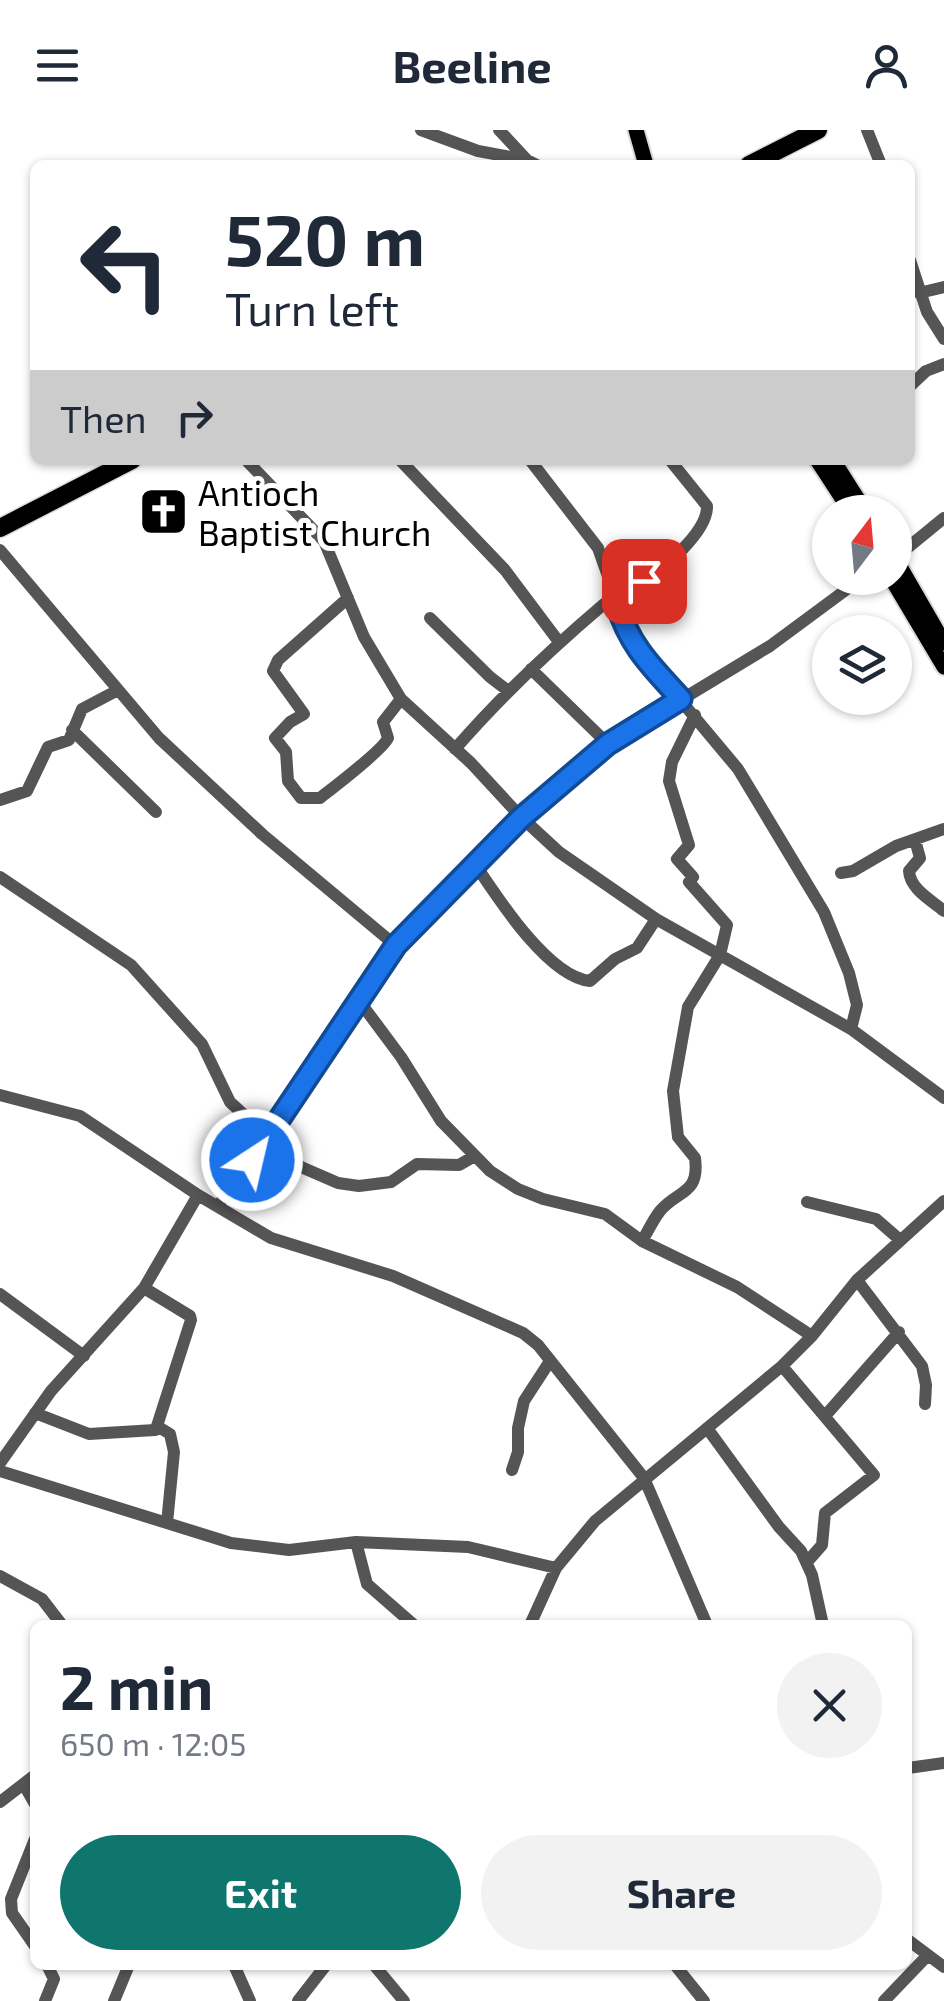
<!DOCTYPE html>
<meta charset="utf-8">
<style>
:root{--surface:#fff;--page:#f2f2f3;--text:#1f2937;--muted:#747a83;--accent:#0f766e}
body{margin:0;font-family:"Exo 2",sans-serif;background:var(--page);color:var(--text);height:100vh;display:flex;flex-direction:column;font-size:38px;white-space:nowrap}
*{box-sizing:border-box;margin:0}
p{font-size:32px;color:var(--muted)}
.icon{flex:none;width:55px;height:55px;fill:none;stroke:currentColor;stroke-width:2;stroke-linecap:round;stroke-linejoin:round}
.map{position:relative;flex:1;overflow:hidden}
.drawer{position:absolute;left:30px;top:1490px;width:882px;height:350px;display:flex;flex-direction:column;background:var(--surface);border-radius:15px;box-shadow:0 2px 8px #0004}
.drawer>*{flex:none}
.hud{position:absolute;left:30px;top:30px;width:885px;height:305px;border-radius:15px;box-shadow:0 2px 8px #0004;background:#fff;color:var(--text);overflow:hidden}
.needle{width:65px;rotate:16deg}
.buttons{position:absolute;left:812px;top:365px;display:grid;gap:20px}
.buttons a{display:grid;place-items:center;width:100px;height:100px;border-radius:50%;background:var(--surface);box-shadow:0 2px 8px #0004;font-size:50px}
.pin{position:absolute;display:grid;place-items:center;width:85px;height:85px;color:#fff;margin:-42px;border-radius:20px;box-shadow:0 5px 15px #0006}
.me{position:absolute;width:110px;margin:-55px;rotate:35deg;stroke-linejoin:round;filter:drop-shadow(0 0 8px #0008)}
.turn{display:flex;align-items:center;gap:35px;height:210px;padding:0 30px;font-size:45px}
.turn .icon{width:130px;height:130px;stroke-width:2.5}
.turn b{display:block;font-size:70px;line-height:85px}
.then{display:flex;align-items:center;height:95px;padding:0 30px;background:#0003;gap:20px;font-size:38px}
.round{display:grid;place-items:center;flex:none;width:105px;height:105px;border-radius:52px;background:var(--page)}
.head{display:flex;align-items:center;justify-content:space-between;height:170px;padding:0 30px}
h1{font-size:60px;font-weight:700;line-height:75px}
.primary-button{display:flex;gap:20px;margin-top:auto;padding:20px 30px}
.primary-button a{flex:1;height:115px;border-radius:60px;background:var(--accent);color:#fff;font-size:40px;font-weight:700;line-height:115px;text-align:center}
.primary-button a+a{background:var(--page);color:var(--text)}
header{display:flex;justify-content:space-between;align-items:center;height:130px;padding:0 30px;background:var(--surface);font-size:45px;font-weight:700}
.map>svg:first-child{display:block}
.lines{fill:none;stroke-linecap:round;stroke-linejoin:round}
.major-casing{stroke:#dbdbdb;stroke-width:19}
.highway-casing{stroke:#dbdbdb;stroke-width:21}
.minor{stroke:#555;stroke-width:12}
.major{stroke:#000;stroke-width:15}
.highway{stroke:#000;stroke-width:18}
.route-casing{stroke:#114b97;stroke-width:25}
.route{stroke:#1a73e8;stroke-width:18}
.labels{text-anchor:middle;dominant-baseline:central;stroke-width:10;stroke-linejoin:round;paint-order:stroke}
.poi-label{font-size:35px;fill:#000;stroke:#fff;text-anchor:start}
</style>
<header><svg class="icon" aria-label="menu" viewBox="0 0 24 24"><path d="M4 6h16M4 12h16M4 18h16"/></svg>Beeline<svg class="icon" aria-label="person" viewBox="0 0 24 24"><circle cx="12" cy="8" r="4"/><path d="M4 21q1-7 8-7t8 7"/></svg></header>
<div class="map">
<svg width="944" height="1871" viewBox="0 0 944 1871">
<rect width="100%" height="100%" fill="#fff"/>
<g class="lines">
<defs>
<path id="major" d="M636 0 646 35
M817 330 851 382
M833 330 866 382
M895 428 944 513
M891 448 944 537"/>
<path id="highway" d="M749 35 818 0
M0 398 132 330"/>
</defs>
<use href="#major" class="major-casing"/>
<use href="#highway" class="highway-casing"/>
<path class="minor" d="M421 0 478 21 527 30
M499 0 527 30 537 35
M867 0 881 35
M910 130 927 182 944 209
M919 163 944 157
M910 256 926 241 944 234
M246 330 324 411 364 507 401 569 471 633 521 687 608 614 770 516 862 448
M400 330 505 440 559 512
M530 330 598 418 631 511 738 639 824 782 849 843 857 875 851 899
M0 420 159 608 262 704 395 815
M895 428 944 388
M348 468 278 530 273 541 304 584 290 592 275 608 286 622 288 651 301 668H320C334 657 383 620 388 608L383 592 401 569
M430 488 490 547 507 560
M531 539 608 614
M72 600 156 682
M455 619C501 566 551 519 604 474H617C642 453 708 409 707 376L670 330
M0 670 27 661 48 617 69 610 82 579 118 560
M915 710 920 728 909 741C910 759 931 770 944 781
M475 734C497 767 548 847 590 851L615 829 637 818 656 789
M841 743 853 741 896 716 944 699
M0 747 131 835 202 914 230 972 301 1037 338 1053 359 1056 391 1052 417 1034 459 1035 473 1027
M360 872 401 927 441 991 490 1041 518 1059 543 1069 605 1084 642 1111 737 1157 812 1206
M0 965 80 986 198 1065 271 1108 393 1146 523 1203 538 1215 644 1348 707 1495
M807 1072 876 1089 899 1109
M218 1076 269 1006 395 815 521 687 559 722 656 789 851 899 944 968
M642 1111C648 1101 653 1090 660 1081 677 1060 700 1065 695 1028L678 1007 673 961 688 877 720 825 727 795 689 752 693 747 677 729 689 715 669 651 672 632 695 585
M857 1150 922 1236 926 1255 925 1274
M144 1158 190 1186 191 1190 157 1296
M0 1164 84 1226
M782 1236 874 1345 825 1383 822 1415 807 1432
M35 1283 89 1304 155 1300 157 1296
M825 1286 899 1202
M157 1296 170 1304 174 1322 167 1393
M707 1298 779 1397 801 1421 812 1445 823 1495
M0 1333 51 1261 144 1158 198 1065
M512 1340 518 1322V1298L524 1271 550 1231
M0 1341 231 1413 289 1420 356 1412 468 1417 556 1438
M356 1412 367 1454 414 1495
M0 1446 42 1469 62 1495
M530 1495 556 1438 595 1391 782 1236 812 1206 857 1150 944 1071
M908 1638 944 1633
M24 1655 35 1674
M0 1672 35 1645
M35 1709 11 1769 12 1783 35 1816
M908 1810 944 1837
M234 1835 250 1871
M374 1835 404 1871
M675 1835 704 1871
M45 1871 54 1849 47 1835
M114 1871 129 1835
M298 1871 326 1835
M884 1871 928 1825"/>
<use href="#major" class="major"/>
<use href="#highway" class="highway"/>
</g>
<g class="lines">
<defs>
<path id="route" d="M252 1030 396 815 521 688 608 614 681 569C652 537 630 517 617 474L644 451"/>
</defs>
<use href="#route" class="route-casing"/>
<use href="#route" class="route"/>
</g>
<defs>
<symbol id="church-square" viewBox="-11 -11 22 22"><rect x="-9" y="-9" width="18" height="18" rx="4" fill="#000" stroke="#fff"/><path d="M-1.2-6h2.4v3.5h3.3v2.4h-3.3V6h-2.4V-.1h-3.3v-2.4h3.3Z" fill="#fff"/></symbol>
</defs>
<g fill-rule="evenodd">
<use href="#church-square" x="136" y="354" width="55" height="55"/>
</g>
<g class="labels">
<g class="poi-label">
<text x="198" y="362">Antioch<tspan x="198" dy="40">Baptist Church</tspan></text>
</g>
</g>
</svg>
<div class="buttons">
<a><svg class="needle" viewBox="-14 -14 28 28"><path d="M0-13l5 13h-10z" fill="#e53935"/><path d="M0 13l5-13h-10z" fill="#747a83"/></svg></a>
<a><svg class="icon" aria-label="layers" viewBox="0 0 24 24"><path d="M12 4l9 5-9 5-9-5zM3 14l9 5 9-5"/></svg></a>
</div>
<div class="pin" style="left:644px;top:451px;background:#d93025"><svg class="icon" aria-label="arrive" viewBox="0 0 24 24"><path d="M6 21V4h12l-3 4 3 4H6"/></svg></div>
<svg class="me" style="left:252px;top:1030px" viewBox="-20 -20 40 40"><circle r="17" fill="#1a73e8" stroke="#fff" stroke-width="3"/><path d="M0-11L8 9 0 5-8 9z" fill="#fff"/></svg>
<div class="hud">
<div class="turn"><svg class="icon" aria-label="left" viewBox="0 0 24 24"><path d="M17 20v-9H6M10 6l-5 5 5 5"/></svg><div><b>520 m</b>Turn left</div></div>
<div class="then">Then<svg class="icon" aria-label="right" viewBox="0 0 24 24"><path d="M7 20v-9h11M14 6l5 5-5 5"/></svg></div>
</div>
<section class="drawer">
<div class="head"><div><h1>2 min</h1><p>650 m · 12:05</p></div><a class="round"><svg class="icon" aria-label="close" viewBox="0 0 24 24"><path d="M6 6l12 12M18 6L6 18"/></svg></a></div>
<div class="primary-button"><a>Exit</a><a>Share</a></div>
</section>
</div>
